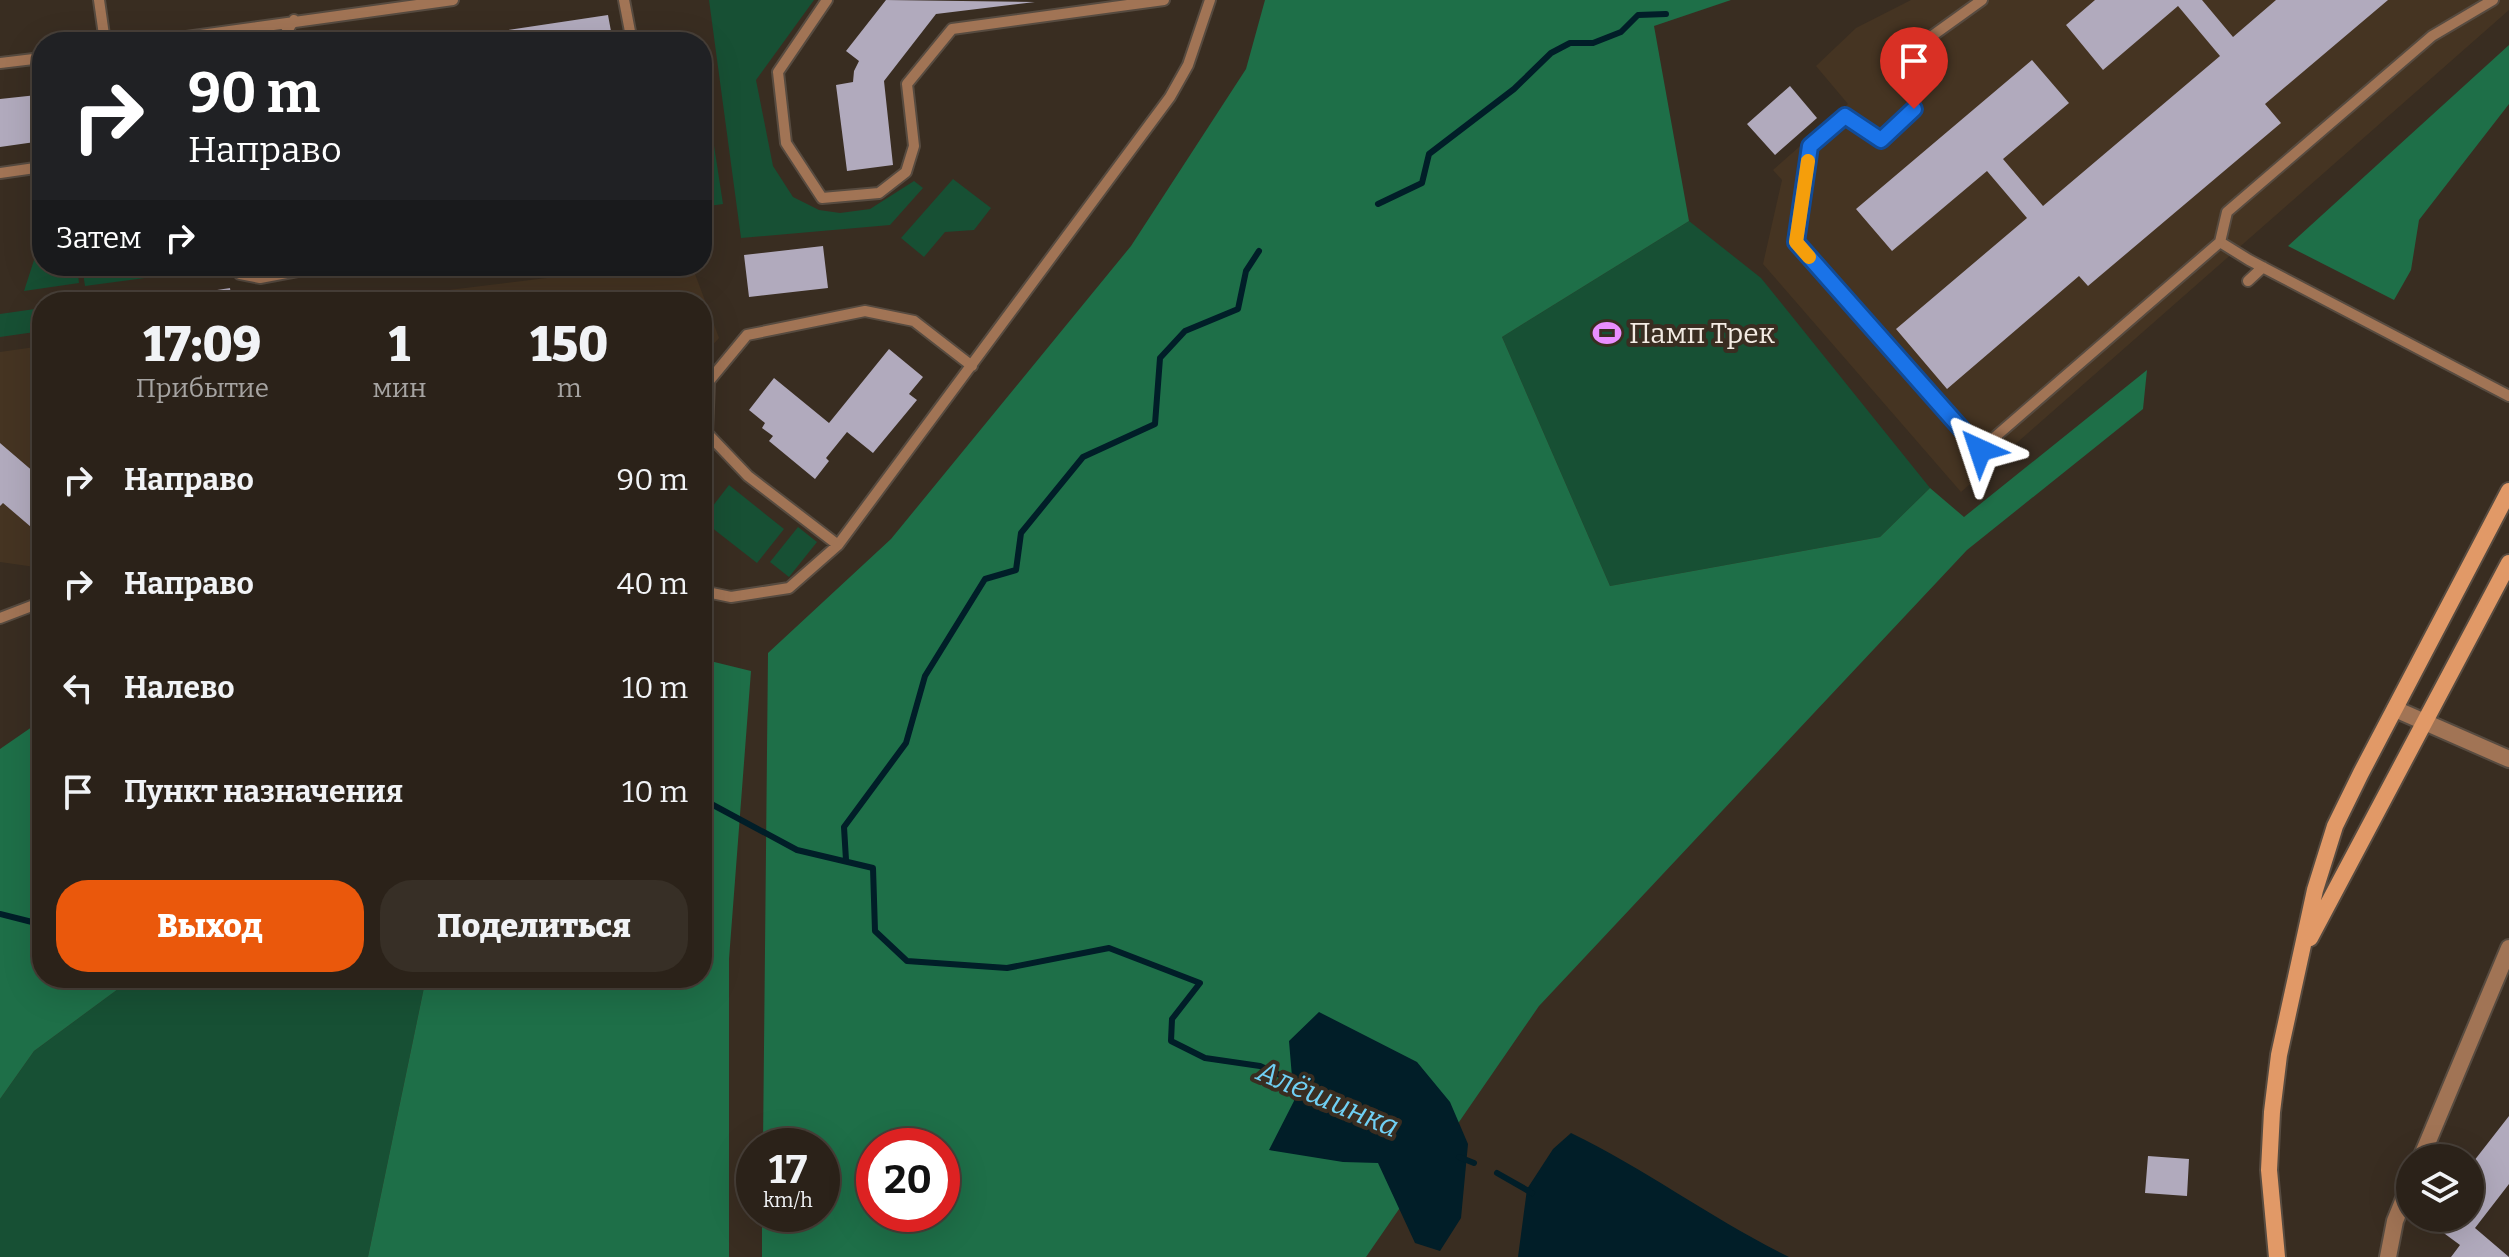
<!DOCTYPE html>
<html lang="ru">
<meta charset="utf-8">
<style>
:root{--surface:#2b2219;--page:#372f26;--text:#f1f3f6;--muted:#a6a4a2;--line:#473f38;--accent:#ea580c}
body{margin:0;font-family:Bitter,serif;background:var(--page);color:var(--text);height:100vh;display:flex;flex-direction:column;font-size:30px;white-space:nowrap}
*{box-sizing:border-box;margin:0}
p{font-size:26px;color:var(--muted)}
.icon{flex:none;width:44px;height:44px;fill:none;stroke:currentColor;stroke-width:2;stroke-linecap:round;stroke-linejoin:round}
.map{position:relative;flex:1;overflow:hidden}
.panel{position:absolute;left:32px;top:292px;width:680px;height:696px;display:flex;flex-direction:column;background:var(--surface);border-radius:32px;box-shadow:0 8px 32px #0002,0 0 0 2px var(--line)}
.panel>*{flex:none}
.guide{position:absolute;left:32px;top:32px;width:680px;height:244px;border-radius:32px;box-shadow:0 8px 32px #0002,0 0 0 2px var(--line);background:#202124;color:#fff;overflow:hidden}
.buttons{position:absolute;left:2396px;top:1144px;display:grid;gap:16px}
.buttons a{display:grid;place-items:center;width:88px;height:88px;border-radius:50%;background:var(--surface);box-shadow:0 8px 32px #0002,0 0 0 2px var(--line);font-size:40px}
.speed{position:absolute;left:736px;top:1128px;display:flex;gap:16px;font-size:40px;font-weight:700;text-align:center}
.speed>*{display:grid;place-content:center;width:104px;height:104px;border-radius:50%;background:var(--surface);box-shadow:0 8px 32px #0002,0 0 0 2px var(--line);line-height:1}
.speed small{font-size:20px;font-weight:400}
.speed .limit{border:12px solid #d22;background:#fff;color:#111}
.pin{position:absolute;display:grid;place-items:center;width:68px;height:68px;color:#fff;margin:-82px -34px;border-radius:50% 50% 50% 0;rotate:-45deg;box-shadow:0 0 8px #0007}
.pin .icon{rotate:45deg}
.me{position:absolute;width:88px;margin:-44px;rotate:318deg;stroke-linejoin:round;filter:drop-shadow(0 0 6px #0008)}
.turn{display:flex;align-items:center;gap:28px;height:168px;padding:0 24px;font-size:36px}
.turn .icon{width:104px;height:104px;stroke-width:2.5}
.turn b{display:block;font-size:56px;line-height:68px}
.then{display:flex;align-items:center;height:76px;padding:0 24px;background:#0003;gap:16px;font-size:30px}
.eta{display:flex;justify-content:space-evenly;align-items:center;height:136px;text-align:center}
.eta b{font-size:48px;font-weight:800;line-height:56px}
.primary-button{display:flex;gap:16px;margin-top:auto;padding:16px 24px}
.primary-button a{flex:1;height:92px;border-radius:32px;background:var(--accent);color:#fff;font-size:32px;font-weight:800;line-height:92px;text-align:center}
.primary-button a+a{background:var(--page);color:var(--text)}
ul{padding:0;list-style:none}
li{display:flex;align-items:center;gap:24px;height:104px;padding:0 24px}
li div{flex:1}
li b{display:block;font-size:30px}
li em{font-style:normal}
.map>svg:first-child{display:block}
.built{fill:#453422}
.green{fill:#175034}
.forest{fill:#1e6f48;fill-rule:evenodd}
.water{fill:#011e28}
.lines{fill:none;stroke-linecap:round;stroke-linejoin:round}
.stream{stroke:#011e28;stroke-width:6}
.building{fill:#b1aabd}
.service-casing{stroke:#574b40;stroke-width:14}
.minor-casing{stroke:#574b40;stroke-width:20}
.tertiary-casing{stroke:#574b40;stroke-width:20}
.secondary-casing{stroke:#574b40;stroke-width:20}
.service{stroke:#a17455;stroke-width:10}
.minor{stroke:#a17455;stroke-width:16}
.tertiary{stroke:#a17455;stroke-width:16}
.secondary{stroke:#e19967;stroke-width:16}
.route-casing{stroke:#114b97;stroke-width:20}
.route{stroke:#1a73e8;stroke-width:14}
.slow{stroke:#f59e0b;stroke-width:14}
.labels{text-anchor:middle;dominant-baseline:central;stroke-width:8;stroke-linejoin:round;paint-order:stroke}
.poi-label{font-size:28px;fill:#f3ebe3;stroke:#392d21;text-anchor:start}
.water-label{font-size:30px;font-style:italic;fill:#70d0f4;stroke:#392d21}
</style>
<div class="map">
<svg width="2509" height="1257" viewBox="0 0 2509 1257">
<rect width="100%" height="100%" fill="#392d21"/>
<path class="built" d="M1911 0H2509V10L1961 492 1763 264 1782 180 1773 170 1848 104 1816 66 1856 28Z
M645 266H692L719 338 702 357V302H409L408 295Z
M42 346V564L35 567 0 562V352Z"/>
<path class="green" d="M709 0H814L756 80 773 166 793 197 819 210 840 213 870 209 914 181 923 188 890 225 741 238Z
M709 113 723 204 702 207V114Z
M953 179 991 208 974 230 945 232 924 257 901 238Z
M42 207V266H77L79 283 24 291 35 257 32 209Z
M1689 221 1761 278 1930 488 1880 537 1610 586 1502 337Z
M82 266H143L145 278 85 286Z
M42 308V331L0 337V314Z
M729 485 784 529 757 563 702 520Z
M798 527 817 542 789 577 770 562Z
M133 978H426L368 1257H0V1099L34 1051Z"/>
<path class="forest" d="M1265 0H1731L1654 26 1689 221 1502 337 1610 586 1880 537 1930 488 1964 517 2147 370 2143 409 1967 550 1539 1006 1366 1257H762V1214H822V1146H763L768 653 891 539 1131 246 1246 69ZM874 1146H942V1214H874Z
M2509 45V104L2419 220 2411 270 2394 300 2288 246Z
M702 659 751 671 729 959V1257H368L426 978H702Z
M42 720V978H133L34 1051 0 1099V749Z"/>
<path class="water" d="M1319 1012 1417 1062 1450 1102 1468 1144 1461 1218 1440 1251 1415 1243 1378 1163 1343 1162 1269 1150 1294 1101 1289 1041Z
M1571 1133C1647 1170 1714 1220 1789 1257H1518L1527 1189 1553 1149Z"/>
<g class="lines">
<path class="stream" d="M1378 204 1422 183 1429 154 1514 89 1551 53 1570 43H1593L1621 32 1638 15 1666 14
M702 799 797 850 873 868 875 931 907 961 1007 968 1109 948 1200 983 1172 1019 1171 1041 1205 1058 1260 1066 1300 1084
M846 860 844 827 906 743 925 676 985 579 1016 570 1021 533 1083 457 1155 424 1160 358 1185 331 1238 309 1246 271 1259 251
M0 914 32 922 42 914
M1459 1157 1474 1163
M1497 1173 1532 1193"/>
</g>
<path class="building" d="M886 0 1035 2 936 14 884 81 893 165 847 171 836 85 853 82 854 71 859 61 846 51Z
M2095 0H2202L2233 37 2276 0H2388L2265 104 2281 123 2088 286 2079 276 1947 389 1896 329 2027 218 1987 171 1892 251 1856 209 2032 60 2069 103 2003 159 2043 206 2220 56 2178 6 2103 70 2066 25Z
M608 15 613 42H441V40Z
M1790 86 1817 118 1775 155 1747 124Z
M37 95 42 141 0 147V99Z
M823 246 828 288 749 297 744 255Z
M230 288 232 302H159V299Z
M889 349 923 377 909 394 917 400 873 453 847 432 826 458 829 461 815 479 769 441 773 436 762 428 765 423 749 410 774 378 829 423Z
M0 443 42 479V514L31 527 3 503 0 506Z
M2509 1116V1184L2475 1228 2509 1257H2451L2460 1245 2441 1231 2451 1218H2470V1166Z
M2148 1156 2189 1159 2187 1196 2145 1193Z"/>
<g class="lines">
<defs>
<path id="service" d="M99 0 105 42
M624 0 632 42
M827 0 778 72 786 143 822 198 879 193 906 172 914 146 907 84 952 29 1164 0
M1982 0 1918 46 1914 109 1881 140 1845 116 1810 146 1796 242 1980 450 2220 242 2227 212 2432 36 2493 0
M150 42 453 0
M280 42 294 20
M0 63 42 58
M0 173 42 167
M2220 242 2249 260 2509 396
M238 266 240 274 260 278 324 266
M2248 281 2263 267
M838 545 748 476 707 433 709 381 747 335 865 311 914 321 972 366
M702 591 731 597 789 588 838 545 1170 97 1188 65 1210 0
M0 618 42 602"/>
<path id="minor" d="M2421 1158 2509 948
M2388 1257 2395 1221 2410 1184"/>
<path id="tertiary" d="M2395 709 2509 759"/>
<path id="secondary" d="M2310 938 2509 563
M2277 1257 2269 1170 2272 1112 2279 1055 2315 890 2335 826 2361 773 2509 491"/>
</defs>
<use href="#service" class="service-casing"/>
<use href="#minor" class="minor-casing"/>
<use href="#tertiary" class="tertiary-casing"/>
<use href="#secondary" class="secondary-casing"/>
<use href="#service" class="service"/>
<use href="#minor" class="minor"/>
<use href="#tertiary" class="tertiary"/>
<use href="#secondary" class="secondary"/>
</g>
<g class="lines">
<defs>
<path id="route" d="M1914 109 1881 140 1845 116 1810 146 1796 242 1980 450"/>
</defs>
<use href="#route" class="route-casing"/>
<use href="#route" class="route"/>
<path class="slow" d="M1808 161 1796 242 1809 257"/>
</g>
<defs>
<symbol id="stadium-bare" viewBox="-9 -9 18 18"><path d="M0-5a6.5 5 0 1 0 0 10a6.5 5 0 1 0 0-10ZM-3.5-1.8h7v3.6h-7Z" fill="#e98efe" stroke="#392d21" stroke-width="2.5" paint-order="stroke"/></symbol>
</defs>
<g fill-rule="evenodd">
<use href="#stadium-bare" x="1587" y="313" width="40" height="40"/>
</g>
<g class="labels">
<g class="poi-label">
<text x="1629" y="333">Памп Трек</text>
</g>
<g class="water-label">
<text transform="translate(1328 1099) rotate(23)">Алёшинка</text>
</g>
</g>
</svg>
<div class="buttons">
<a><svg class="icon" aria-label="layers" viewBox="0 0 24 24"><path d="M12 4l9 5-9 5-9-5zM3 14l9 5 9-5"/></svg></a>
</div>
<div class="speed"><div>17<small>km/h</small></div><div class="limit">20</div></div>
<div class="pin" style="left:1914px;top:109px;background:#d93025"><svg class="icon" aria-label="arrive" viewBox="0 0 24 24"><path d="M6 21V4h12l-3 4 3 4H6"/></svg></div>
<svg class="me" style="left:1980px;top:450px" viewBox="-20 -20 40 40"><path d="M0-17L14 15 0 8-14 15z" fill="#1a73e8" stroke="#fff" stroke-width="4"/></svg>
<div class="guide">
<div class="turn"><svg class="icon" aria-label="right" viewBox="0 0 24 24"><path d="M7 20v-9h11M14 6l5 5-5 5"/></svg><div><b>90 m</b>Направо</div></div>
<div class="then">Затем<svg class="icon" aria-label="right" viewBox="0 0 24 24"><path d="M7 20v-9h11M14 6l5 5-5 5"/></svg></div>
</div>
<section class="panel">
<div class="eta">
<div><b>17:09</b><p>Прибытие</p></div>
<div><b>1</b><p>мин</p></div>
<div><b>150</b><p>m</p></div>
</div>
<ul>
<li><svg class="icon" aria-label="right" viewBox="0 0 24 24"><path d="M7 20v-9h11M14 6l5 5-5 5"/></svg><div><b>Направо</b></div><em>90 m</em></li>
<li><svg class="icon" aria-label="right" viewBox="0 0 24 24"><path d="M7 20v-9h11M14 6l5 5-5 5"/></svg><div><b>Направо</b></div><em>40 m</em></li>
<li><svg class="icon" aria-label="left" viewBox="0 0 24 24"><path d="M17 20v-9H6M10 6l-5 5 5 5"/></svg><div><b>Налево</b></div><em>10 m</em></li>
<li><svg class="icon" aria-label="arrive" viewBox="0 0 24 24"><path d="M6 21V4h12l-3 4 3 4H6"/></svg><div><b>Пункт назначения</b></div><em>10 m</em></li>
</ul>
<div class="primary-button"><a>Выход</a><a>Поделиться</a></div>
</section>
</div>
